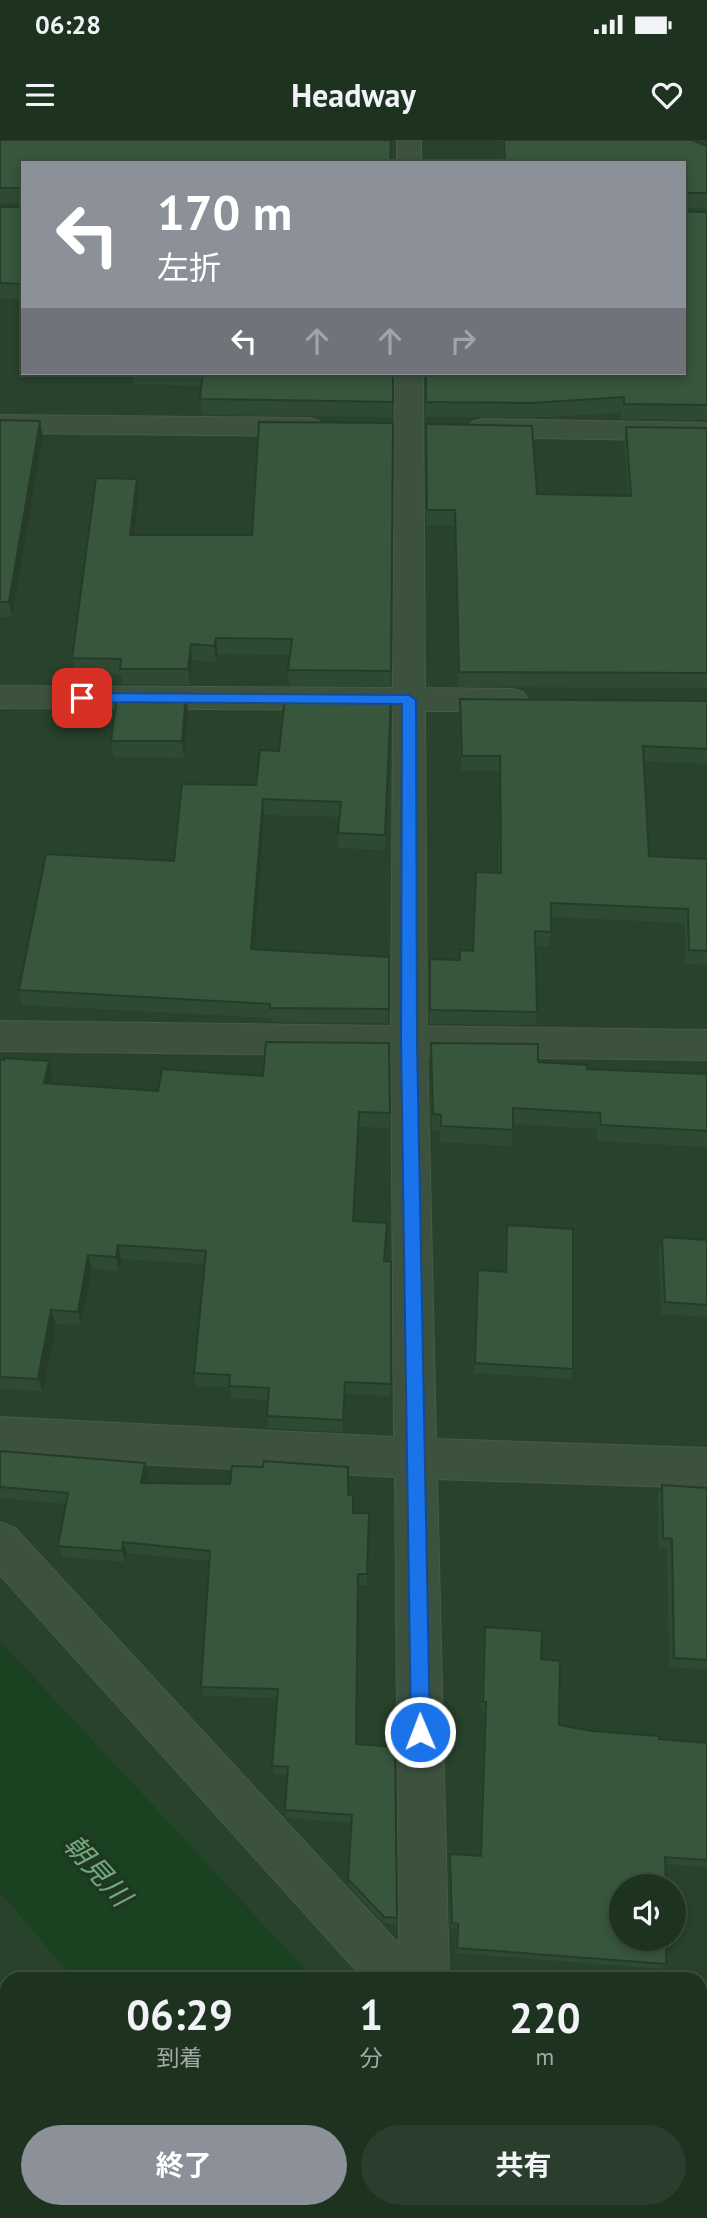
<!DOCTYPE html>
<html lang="ja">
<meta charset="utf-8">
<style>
:root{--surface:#1e3220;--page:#2b3e2d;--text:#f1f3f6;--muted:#a1aaa5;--line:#3c4d3e;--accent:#8c9099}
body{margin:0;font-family:"PT Sans","Noto Sans JP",sans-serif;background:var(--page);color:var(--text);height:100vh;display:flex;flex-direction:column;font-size:26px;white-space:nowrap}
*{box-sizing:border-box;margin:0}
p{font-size:23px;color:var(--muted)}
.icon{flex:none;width:38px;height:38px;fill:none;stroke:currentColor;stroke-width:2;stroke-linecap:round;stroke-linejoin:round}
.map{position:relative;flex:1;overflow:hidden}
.drawer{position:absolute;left:0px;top:1832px;width:707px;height:247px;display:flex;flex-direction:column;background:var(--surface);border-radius:21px 21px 0 0;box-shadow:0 4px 10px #0003,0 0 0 2px var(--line)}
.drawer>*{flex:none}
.guide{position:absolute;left:21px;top:21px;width:665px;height:214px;border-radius:0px;box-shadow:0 4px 10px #0003,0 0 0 2px var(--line);background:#8c9099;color:#fff;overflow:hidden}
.controls{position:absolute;left:609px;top:1734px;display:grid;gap:14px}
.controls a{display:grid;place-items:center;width:77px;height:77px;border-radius:50%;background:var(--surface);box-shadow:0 4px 10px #0003,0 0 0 2px var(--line);font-size:35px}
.pin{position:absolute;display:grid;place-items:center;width:60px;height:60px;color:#fff;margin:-30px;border-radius:14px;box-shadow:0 4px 10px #0006}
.me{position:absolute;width:77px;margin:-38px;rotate:359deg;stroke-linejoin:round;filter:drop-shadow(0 0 5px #0008)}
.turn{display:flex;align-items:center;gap:24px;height:147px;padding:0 21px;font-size:32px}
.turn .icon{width:91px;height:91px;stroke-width:2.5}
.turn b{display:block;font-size:49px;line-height:60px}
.lanes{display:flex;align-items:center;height:66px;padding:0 21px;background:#0003;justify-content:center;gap:35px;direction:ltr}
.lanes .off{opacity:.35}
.eta{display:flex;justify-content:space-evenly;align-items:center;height:119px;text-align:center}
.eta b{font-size:42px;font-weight:700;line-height:49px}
.cta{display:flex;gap:14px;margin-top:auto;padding:14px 21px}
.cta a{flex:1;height:80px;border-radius:42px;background:var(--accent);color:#fff;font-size:28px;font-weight:700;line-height:80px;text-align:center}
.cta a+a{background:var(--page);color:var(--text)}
.status{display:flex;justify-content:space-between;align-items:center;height:49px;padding:0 35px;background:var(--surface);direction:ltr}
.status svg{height:19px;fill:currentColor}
header{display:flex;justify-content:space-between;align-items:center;height:91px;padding:0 21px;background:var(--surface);font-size:32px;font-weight:700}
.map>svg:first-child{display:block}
.water{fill:#1a4120}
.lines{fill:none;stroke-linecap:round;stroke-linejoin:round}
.minor-casing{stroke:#465b49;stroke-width:2}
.tertiary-casing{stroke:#465b49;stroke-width:2}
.minor{fill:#3c523f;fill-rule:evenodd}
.tertiary{fill:#3c523f;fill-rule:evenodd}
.wall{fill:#2f4a33}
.shaded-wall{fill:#263c29}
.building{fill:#37563b;stroke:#263c29;stroke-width:2}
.route{fill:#1a73e8;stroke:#114b97;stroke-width:2}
.labels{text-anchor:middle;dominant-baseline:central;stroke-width:7;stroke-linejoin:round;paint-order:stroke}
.near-water-label{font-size:28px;font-style:italic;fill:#73a97a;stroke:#203724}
</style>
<div class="status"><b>06:28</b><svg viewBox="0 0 49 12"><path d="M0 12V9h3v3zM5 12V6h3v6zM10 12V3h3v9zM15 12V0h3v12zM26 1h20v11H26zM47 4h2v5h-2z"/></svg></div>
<header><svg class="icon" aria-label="menu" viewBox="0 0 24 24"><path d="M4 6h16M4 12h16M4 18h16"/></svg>Headway<svg class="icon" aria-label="heart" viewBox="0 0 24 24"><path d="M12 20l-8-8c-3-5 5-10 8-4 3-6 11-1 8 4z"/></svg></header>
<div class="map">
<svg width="707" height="2078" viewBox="0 0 707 2078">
<rect width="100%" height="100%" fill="#28422b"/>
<path class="water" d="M0 1501 314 1839H74L0 1752Z
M264 2072H516L521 2078H269Z"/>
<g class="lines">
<defs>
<path id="minor" d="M397 0H421V23H397Z
M395 233H423L425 548 512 549 523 552 528 560 523 568 512 571H425L427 901 436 1299 707 1308V1348L437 1339 449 1839H364L0 1435V1382L15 1388 399 1804 395 1337 0 1317V1277L394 1297 391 901 393 570 0 568V546L393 548Z
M0 275 309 278 319 281 323 287 319 293 309 296 0 293Z
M482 279 707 283V301L482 297 472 294 468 288 472 282Z
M700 1888 707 1889V1939L700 1938Z
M234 2072H289L287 2078H232Z
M574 2072H629L631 2078H576Z"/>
<path id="tertiary" d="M0 881 707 890V920L0 911Z"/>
</defs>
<use href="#minor" class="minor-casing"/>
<use href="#tertiary" class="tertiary-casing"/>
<use href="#minor" class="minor"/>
<use href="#tertiary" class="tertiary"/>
</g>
<path class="wall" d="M0 0H392L390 23H23V159H0V67H22V63H0Z
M502 0H692L707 6V68H685V72H707V280L622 279V273L529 278 426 277V233H684V23H503Z
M132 233H393L392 277 202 275 200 259 202 246 134 244Z
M0 280 43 297 12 477H0Z
M393 283 390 546H289L288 530 290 515 218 514 216 522 192 520 190 545 122 544 121 535 75 534 72 518 137 339 139 355 134 395H252Z
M426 284 537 354 628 356 624 302 626 287 707 288V548L458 547 454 386 426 385Z
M186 555 188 572 184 618 114 617 111 601Z
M391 558 385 710 338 708 339 677 264 675 254 809 389 817 388 883 271 882V878L22 865 19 850 174 721 256 645 279 611Z
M460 559 707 561V624L643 621 649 716 707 719V825L685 824V783L551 777V792L549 806H535L537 872 535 885 430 884V819L459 820 460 810 472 811 476 732 499 733V631L461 630 459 574Z
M431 903 538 922 587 929 707 934V1007L597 1001V989L513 984 511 1006 439 1002 440 991 432 990 430 919Z
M0 920 53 936 51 944 390 973 389 988 359 987 353 1081 384 1121 391 1244 390 1256 345 1254 343 1292 268 1288 267 1276 268 1260 231 1258 229 1247 196 1246 194 1233 204 1124 121 1119 119 1131 92 1129 81 1185 56 1184 43 1251 0 1249Z
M507 1085 573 1229 571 1239 474 1233 476 1141 478 1130 504 1132 505 1097Z
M707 1095V1177L661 1174 659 1109 662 1097 705 1100Z
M0 1311 145 1323 148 1335 146 1343 348 1355 353 1373H369L367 1445H358L356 1604 397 1778 396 1784 383 1783 349 1745 352 1683 286 1678 285 1670 288 1635 273 1634 272 1626 277 1558 204 1556 201 1547 209 1421 127 1413 125 1422 62 1417 58 1406 66 1364 0 1358Z
M662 1345 707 1348V1530L669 1527 667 1409H659L657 1356Z
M485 1487 541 1519 559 1585 592 1591 659 1599 707 1603V1727L665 1724 666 1824 661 1829 455 1813 456 1789 450 1788 449 1720 450 1714 480 1716 484 1570H481L483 1496Z"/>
<path class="shaded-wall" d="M40 281 43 297 12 477 9 462Z
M137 339 139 355 132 411 130 395Z
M216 498 218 514 216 522 214 506Z
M191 504 192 520 190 545 188 529Z
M186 555 188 572 184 618 182 601Z
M263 659 264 675 253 824 251 809Z
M49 921 53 936 48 958 44 943Z
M359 972V987L353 1095V1081Z
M118 1105 121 1119 119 1131 116 1117Z
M88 1115 92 1129 81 1185 78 1172Z
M51 1170 56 1184 43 1251 38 1239Z
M345 1242V1254L343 1292V1280Z
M145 1323 148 1335 144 1355 141 1343Z
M123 1402 127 1413 125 1422 122 1411Z
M0 2065 7 2070V2072H10L19 2078H13L0 2069Z
M165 2072H169L164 2078H159Z"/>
<path class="building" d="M0 0H391L390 23H23V144L0 143V67H22V48H0Z
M504 0H692L707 6V53H685V72H707V265L624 264V257L531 263 426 262V233H684V23H505Z
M203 233H393V262L200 259Z
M0 280 40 281 9 462H0Z
M259 282 393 283 391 531 288 530 292 499 216 498 214 506 191 504 188 529H120L121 519 72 518 96 338 137 339 130 395H252Z
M426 284 532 286 537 354 631 356 626 287 707 288V533L459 532 455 370H427Z
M117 555H186L182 601H111Z
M285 557 391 558 385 695 338 693 341 662 263 659 251 809 389 817V869L270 868V864L19 850 46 714 174 721 182 644 256 645 260 610 279 611Z
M460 559 707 561V609L643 606 649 716 707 719V811L689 810 688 769 551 763V792L535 791 537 872 430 870V819L460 820V810L473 811 476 732 501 733 500 616H462Z
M266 902 389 903 390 973 359 972 353 1081 387 1083 384 1121 391 1122V1244L345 1242 343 1280 267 1276 269 1248 229 1246 230 1235 194 1233 206 1111 118 1105 116 1117 88 1115 78 1172 51 1170 38 1239 0 1237V920H4V918L49 921 44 943 158 951 162 929 263 936Z
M431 903 538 904V922L587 925V929L707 934V991L601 985 600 973 513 968V990L441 986V975L433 974Z
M507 1085 573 1089V1229L475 1223 478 1130 506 1132Z
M662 1097 707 1100V1165L665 1162Z
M0 1311 145 1323 141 1343 230 1344 232 1326 263 1327 264 1321 348 1327V1355H353V1373H369L367 1434H358L356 1604 395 1607 397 1778 384 1777 348 1739 352 1675 285 1670 288 1627 272 1626 278 1549 201 1547 210 1411 123 1402 122 1411 58 1406 68 1353 0 1347Z
M662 1345 707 1348V1520L674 1518 672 1399 663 1398Z
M485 1487 542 1491 541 1519 560 1521 559 1585 592 1591 659 1596V1599L707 1603V1720L665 1717 666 1746H621V1799H666V1824L457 1808 458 1784 452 1783 450 1714 481 1716 486 1562H483Z
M700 1971H707V2056L700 2055Z
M0 2069 13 2078H0Z
M71 2072H165L159 2078H65Z"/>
<path class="route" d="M82 553 409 555 416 560 417 901 430 1592 427 1599 420 1602 413 1599 411 1592 401 901 402 564 82 562 75 558Z"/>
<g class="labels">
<g class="near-water-label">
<text transform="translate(98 1730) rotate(48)">朝見川</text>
</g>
</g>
</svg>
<div class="controls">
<a><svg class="icon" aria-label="sound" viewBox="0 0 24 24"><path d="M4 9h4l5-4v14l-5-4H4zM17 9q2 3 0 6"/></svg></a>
</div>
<div class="pin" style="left:82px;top:558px;background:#d93025"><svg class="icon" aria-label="arrive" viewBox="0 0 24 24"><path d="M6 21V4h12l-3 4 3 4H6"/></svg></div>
<svg class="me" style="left:420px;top:1592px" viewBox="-20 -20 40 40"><circle r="17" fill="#1a73e8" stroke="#fff" stroke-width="3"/><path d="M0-11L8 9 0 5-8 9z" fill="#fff"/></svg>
<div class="guide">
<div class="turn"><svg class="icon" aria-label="left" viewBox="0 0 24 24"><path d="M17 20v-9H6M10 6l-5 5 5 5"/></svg><div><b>170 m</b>左折</div></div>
<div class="lanes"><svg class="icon" aria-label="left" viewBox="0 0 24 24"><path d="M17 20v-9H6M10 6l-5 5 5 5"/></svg><svg class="icon off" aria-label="ahead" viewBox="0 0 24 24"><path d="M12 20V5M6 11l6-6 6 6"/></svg><svg class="icon off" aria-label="ahead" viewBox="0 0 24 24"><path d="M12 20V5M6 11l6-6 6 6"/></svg><svg class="icon off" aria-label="right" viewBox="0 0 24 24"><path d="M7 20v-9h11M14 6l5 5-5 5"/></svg></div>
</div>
<section class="drawer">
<div class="eta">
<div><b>06:29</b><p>到着</p></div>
<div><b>1</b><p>分</p></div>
<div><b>220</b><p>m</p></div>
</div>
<div class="cta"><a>終了</a><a>共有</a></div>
</section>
</div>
